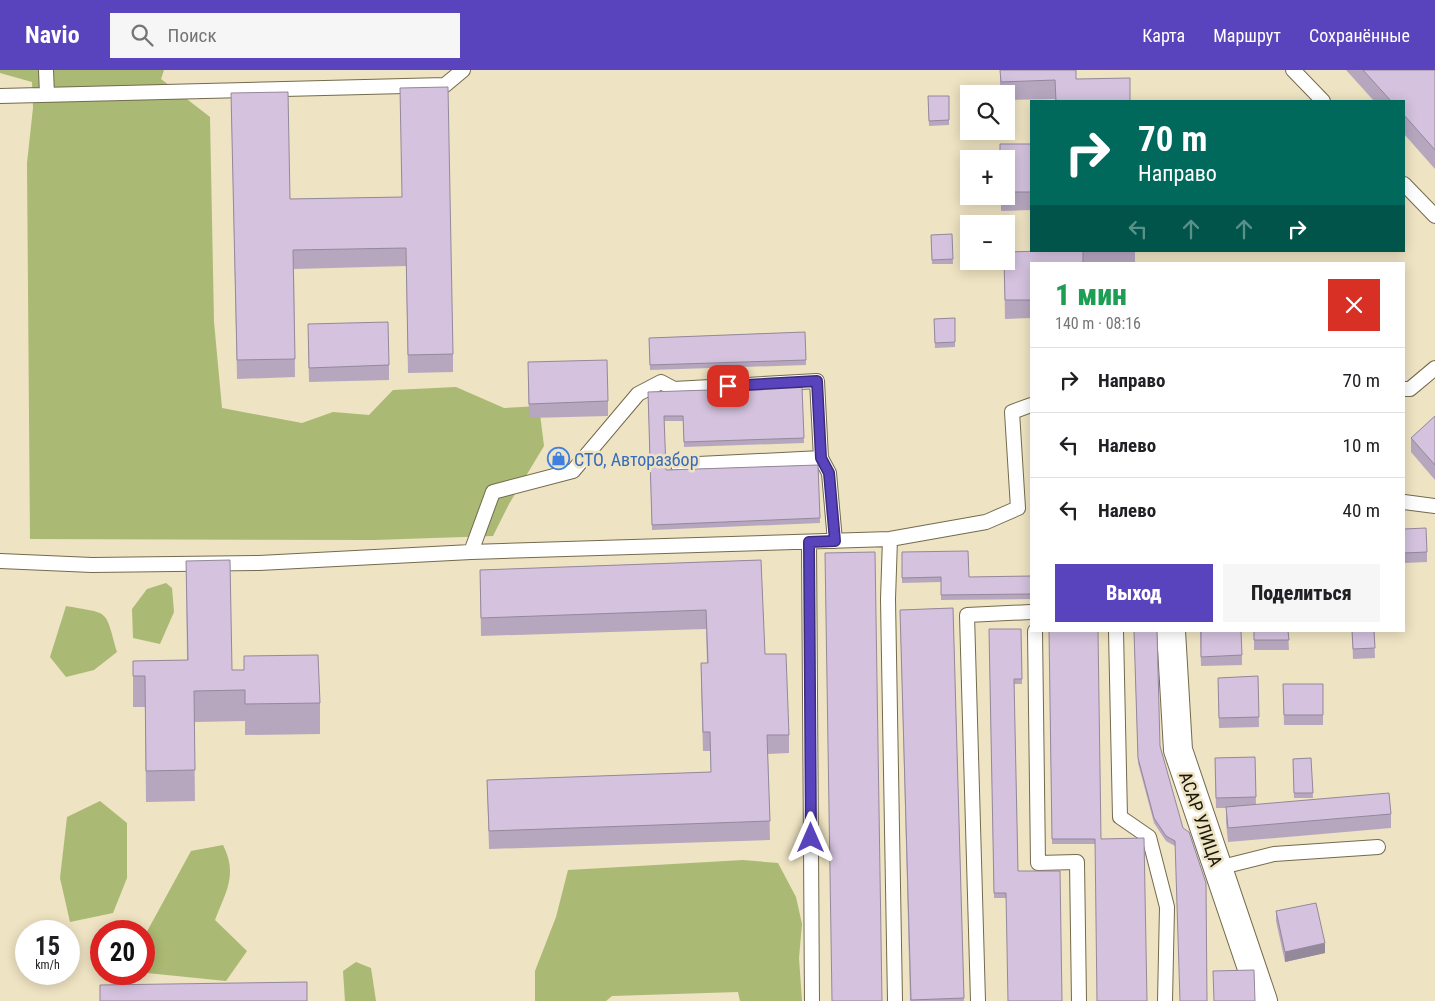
<!DOCTYPE html>
<html lang="ru">
<meta charset="utf-8">
<style>
:root{--surface:#fff;--page:#f6f6f6;--text:#202124;--muted:#757577;--line:#e0e0e0;--accent:#5a44bd}
body{margin:0;font-family:"Roboto Condensed",sans-serif;background:var(--page);color:var(--text);height:100vh;display:flex;flex-direction:column;font-size:19px;white-space:nowrap}
*{box-sizing:border-box;margin:0}
p{font-size:16px;color:var(--muted)}
.icon{flex:none;width:28px;height:28px;fill:none;stroke:currentColor;stroke-width:2;stroke-linecap:round;stroke-linejoin:round}
.map{position:relative;flex:1;overflow:hidden}
.side{position:absolute;left:1030px;top:192px;width:375px;height:370px;display:flex;flex-direction:column;background:var(--surface);border-radius:0px;box-shadow:0 2px 12px #0003}
.side>*{flex:none}
.banner{position:absolute;left:1030px;top:30px;width:375px;height:152px;border-radius:0px;box-shadow:0 2px 12px #0003;background:#00695c;color:#fff;overflow:hidden}
.tools{position:absolute;left:960px;top:15px;display:grid;gap:10px}
.tools a{display:grid;place-items:center;width:55px;height:55px;border-radius:0px;background:var(--surface);box-shadow:0 2px 12px #0003;font-size:25px}
.speed{position:absolute;left:15px;top:850px;display:flex;gap:10px;font-size:25px;font-weight:700;text-align:center}
.speed>*{display:grid;place-content:center;width:65px;height:65px;border-radius:50%;background:var(--surface);box-shadow:0 2px 12px #0003;line-height:1}
.speed small{font-size:12px;font-weight:400}
.speed .limit{border:8px solid #d22;background:#fff;color:#111}
.pin{position:absolute;display:grid;place-items:center;width:42px;height:42px;color:#fff;margin:-21px;border-radius:10px;box-shadow:0 2px 8px #0006}
.me{position:absolute;width:55px;margin:-28px;rotate:0deg;stroke-linejoin:round;filter:drop-shadow(0 0 4px #0008)}
.turn{display:flex;align-items:center;gap:18px;height:105px;padding:0 25px;font-size:22px}
.turn .icon{width:65px;height:65px;stroke-width:2.5}
.turn b{display:block;font-size:35px;line-height:42px}
.lanes{display:flex;align-items:center;height:48px;padding:0 25px;background:#0003;justify-content:center;gap:25px;direction:ltr}
.lanes .off{opacity:.35}
.round{display:grid;place-items:center;flex:none;width:52px;height:52px;border-radius:0px;background:var(--page)}
.headline{display:flex;align-items:center;justify-content:space-between;height:85px;padding:0 25px}
h1{font-size:30px;font-weight:800;line-height:38px;color:#1e9e55}
.action{display:flex;gap:10px;margin-top:auto;padding:10px 25px}
.action a{flex:1;height:58px;border-radius:0px;background:var(--accent);color:#fff;font-size:20px;font-weight:800;line-height:58px;text-align:center}
.action a+a{background:var(--page);color:var(--text)}
ul{padding:0;list-style:none}
li{display:flex;align-items:center;gap:15px;height:65px;padding:0 25px;border-top:1px solid var(--line)}
li div{flex:1}
li b{display:block;font-size:19px}
li em{font-style:normal}
header{display:flex;align-items:center;gap:30px;box-sizing:border-box;height:70px;padding:0 25px;background:var(--accent);color:#fff}
header strong{font-size:24px}
nav{display:flex;gap:28px;margin-inline-start:auto;font-size:18px}
.search{width:350px;height:45px;background:var(--page);display:flex;align-items:center;gap:12px;box-sizing:border-box;padding:0 18px;border-radius:0px;color:var(--muted);font-size:19px}
.map>svg:first-child{display:block}
.forest{fill:#aab973}
.lines{fill:none;stroke-linecap:round;stroke-linejoin:round}
.service-casing{stroke:#746a4d;stroke-width:16}
.minor-casing{stroke:#746a4d;stroke-width:30}
.service{stroke:#fff;stroke-width:14}
.minor{stroke:#fff;stroke-width:28}
.wall{fill:#b6a7bf}
.shaded-wall{fill:#94889b}
.building{fill:#d4c2de;stroke:#94889b}
.route-casing{stroke:#3a2c7b;stroke-width:12}
.route{stroke:#5a44bd;stroke-width:9}
.labels{text-anchor:middle;dominant-baseline:central;stroke-width:5;stroke-linejoin:round;paint-order:stroke}
.shop-label{font-size:18px;fill:#366cbe;stroke:#eee3c2;text-anchor:start}
.street-label{font-size:18px;fill:#1b170b;stroke:#eee3c2}
</style>
<header>
<strong>Navio</strong>
<div class="search"><svg class="icon" aria-label="search" viewBox="0 0 24 24"><circle cx="10" cy="10" r="6"/><path d="M15 15l6 6"/></svg>Поиск</div>
<nav><a>Карта</a><a>Маршрут</a><a>Сохранённые</a></nav>
</header>
<div class="map">
<svg width="1435" height="931" viewBox="0 0 1435 931">
<rect width="100%" height="100%" fill="#eee3c2"/>
<path class="forest" d="M0 0H164L161 9 210 47 214 252 222 338 302 353 333 342 369 345 393 320 456 317 504 338 539 336 544 376 509 434 493 466 374 470 30 469 27 93 33 38 32 12 0 3Z
M166 513 172 518 174 542 160 574 133 568 132 539 147 519Z
M66 536C110 544 105 538 117 582L94 600 66 607 50 587Z
M100 731 127 753V808L113 843 70 852 60 808 67 747Z
M223 775C238 805 226 821 215 850L247 881 226 911 147 903 144 899V867L191 781Z
M743 790 778 793 796 827 802 854 799 888 802 931H740L738 922 612 926 606 931H535V901L556 847 568 800Z
M356 892 371 898 376 931H345L343 901Z"/>
<g class="lines">
<defs>
<path id="service" d="M46 0 47 25
M1293 0 1323 31
M0 26 445 15 463 0
M1404 114 1435 146
M1404 319H1410L1435 298
M821 388 829 403 835 471
M1404 432 1435 436
M890 469 888 529 895 931
M809 472 812 931
M471 482 493 422 573 401 638 324 661 312 674 319 817 311 821 388 678 395
M0 491 92 495 259 493 471 482 890 469 986 452 1018 438 1012 342 1031 335
M1035 561 1038 793 1077 792 1079 931
M1116 561 1120 747 1149 767 1167 837 1165 931
M1218 798 1274 784 1378 777
M978 931 967 545 1031 542"/>
<path id="minor" d="M1171 561 1178 680 1263 931"/>
</defs>
<use href="#service" class="service-casing"/>
<use href="#minor" class="minor-casing"/>
<use href="#service" class="service"/>
<use href="#minor" class="minor"/>
</g>
<path class="wall" d="M1000 0H1076V9L1130 31H1055V29L1006 30V24H1000Z
M1346 0H1435V99L1404 64V31H1374Z
M231 23 290 129 402 127 453 284V302L408 303 406 196 294 199 295 307 237 309Z
M928 26 949 50V55L929 56Z
M1031 74V140L1001 141V126H1006V89Z
M952 164 953 194H932L931 165Z
M1043 181H1135V194H1031V248L1005 249 1004 191Z
M955 248V277L935 278 934 249Z
M805 262 806 295 650 300 649 268Z
M308 269 389 295V310L309 312Z
M528 307 608 331V346L529 348Z
M802 317 804 373 684 377 683 351H664L666 400 818 395 820 453 652 460 648 322Z
M1435 346V410L1411 382V368Z
M1404 459 1427 482V492L1404 493Z
M902 482 969 507 1031 506V529L941 530V512L902 513Z
M761 490 765 584 789 665V683L768 684 770 770 489 779 487 710 711 702 710 681H703L701 611V593H707L706 559 481 566 480 500Z
M186 491 232 600H244V586L320 633V664L245 665V651L194 652 195 731 146 732 145 637H133V591L187 590Z
M953 538 964 931H910L900 540Z
M989 559H1021L1022 614H1014L1018 801 1006 828H994Z
M1049 561H1098L1095 774H1052Z
M1134 561 1160 676 1207 931 1175 776 1166 771 1154 753 1138 693Z
M1200 561 1242 585V595L1201 596Z
M1254 561H1288L1289 580H1254Z
M1352 561H1374L1375 588 1353 589Z
M1258 606 1259 657 1219 658 1218 608Z
M1283 614H1323V655H1284Z
M1255 687 1256 735 1391 744V758L1228 772 1226 752V738H1216L1215 688Z
M1311 688 1313 728H1294L1293 689Z
M1276 841 1325 883 1285 892 1276 851Z"/>
<path class="shaded-wall" d="M1325 873V883L1285 892V882Z"/>
<path class="building" d="M1000 0H1076V9L1130 8V31H1056L1055 10 1001 12Z
M1363 0H1435V80L1404 45V31H1391Z
M448 17 453 284 408 285 406 178 293 180 295 289 237 290 231 23 288 22 290 129 402 127 400 18Z
M928 26H949V50L929 51Z
M1000 74H1031V122H1006V89H1000Z
M952 164 953 189 932 190 931 165Z
M1043 181H1083V194H1031V230H1005L1004 191H1006V182Z
M955 248V272L935 273 934 249Z
M388 252 389 295 309 298 308 254Z
M805 262 806 290 650 295 649 268Z
M607 290 608 331 529 334 528 292Z
M802 317 804 368 684 372 683 346H664L666 400 818 395 820 448 652 455 648 322Z
M1435 346V395L1411 368Z
M1426 458 1427 482 1404 483V459Z
M968 481 969 507 1031 506V524L941 525V507L902 508V482Z
M875 482 882 931H832L825 483Z
M230 490 232 600H244V586L318 585 320 633 245 634V620L194 621 195 700 146 701 145 606H133V591L188 590 186 491Z
M761 490 765 584H786L789 665H767L770 751 489 761 487 710 711 702 710 662H703L701 593H708L706 540 481 548 480 500Z
M953 538 964 928 911 930 900 540Z
M989 559H1021L1022 609H1014L1018 801H1060L1062 931H1008L1006 823H994Z
M1049 561H1098L1101 769 1144 768 1147 931H1097L1095 769H1052Z
M1134 561H1157L1160 676 1183 758 1189 762 1206 813 1207 931H1180L1175 771 1166 766 1154 748 1138 688Z
M1201 561H1241L1242 585 1201 587Z
M1254 561H1288L1289 570H1254Z
M1352 561H1374L1375 578 1353 579Z
M1258 606 1259 647 1219 648 1218 608Z
M1283 614H1323V645H1284Z
M1255 687 1256 727 1216 728 1215 688Z
M1311 688 1313 723H1294L1293 689Z
M1389 723 1391 744 1228 758 1226 737Z
M1316 833 1325 873 1285 882 1276 841Z
M1254 900 1255 931H1214L1213 901Z
M307 912V931H100V915Z"/>
<g class="lines">
<defs>
<path id="route" d="M728 316 817 311 821 388 829 403 835 471 809 472 811 768"/>
</defs>
<use href="#route" class="route-casing"/>
<use href="#route" class="route"/>
</g>
<defs>
<symbol id="shop-ring" viewBox="-11 -11 22 22"><circle r="9.5" fill="#eee3c2" stroke="#3f7fe0" stroke-width="1.5"/><path d="M-5-2.5h2.3a2.7 3.5 0 0 1 5.4 0H5L5.5 6h-11ZM-1.5-2.5h3a1.5 2.3 0 0 0-3 0Z" fill="#3f7fe0"/></symbol>
</defs>
<g fill-rule="evenodd">
<use href="#shop-ring" x="546" y="376" width="25" height="25"/>
</g>
<g class="labels">
<g class="shop-label">
<text x="574" y="389">СТО, Авторазбор</text>
</g>
<g class="street-label">
<text transform="translate(1201 749) rotate(71)">АСАР УЛИЦА</text>
</g>
</g>
</svg>
<div class="tools">
<a><svg class="icon" aria-label="search" viewBox="0 0 24 24"><circle cx="10" cy="10" r="6"/><path d="M15 15l6 6"/></svg></a>
<a>+</a>
<a>−</a>
</div>
<div class="speed"><div>15<small>km/h</small></div><div class="limit">20</div></div>
<div class="pin" style="left:728px;top:316px;background:#d93025"><svg class="icon" aria-label="arrive" viewBox="0 0 24 24"><path d="M6 21V4h12l-3 4 3 4H6"/></svg></div>
<svg class="me" style="left:811px;top:768px" viewBox="-20 -20 40 40"><path d="M0-17L14 15 0 8-14 15z" fill="#5a44bd" stroke="#fff" stroke-width="4"/></svg>
<div class="banner">
<div class="turn"><svg class="icon" aria-label="right" viewBox="0 0 24 24"><path d="M7 20v-9h11M14 6l5 5-5 5"/></svg><div><b>70 m</b>Направо</div></div>
<div class="lanes"><svg class="icon off" aria-label="left" viewBox="0 0 24 24"><path d="M17 20v-9H6M10 6l-5 5 5 5"/></svg><svg class="icon off" aria-label="ahead" viewBox="0 0 24 24"><path d="M12 20V5M6 11l6-6 6 6"/></svg><svg class="icon off" aria-label="ahead" viewBox="0 0 24 24"><path d="M12 20V5M6 11l6-6 6 6"/></svg><svg class="icon" aria-label="right" viewBox="0 0 24 24"><path d="M7 20v-9h11M14 6l5 5-5 5"/></svg></div>
</div>
<section class="side">
<div class="headline"><div><h1>1 мин</h1><p>140 m · 08:16</p></div><a class="round" style="background:#d93025;color:#fff"><svg class="icon" aria-label="close" viewBox="0 0 24 24"><path d="M6 6l12 12M18 6L6 18"/></svg></a></div>
<ul>
<li><svg class="icon" aria-label="right" viewBox="0 0 24 24"><path d="M7 20v-9h11M14 6l5 5-5 5"/></svg><div><b>Направо</b></div><em>70 m</em></li>
<li><svg class="icon" aria-label="left" viewBox="0 0 24 24"><path d="M17 20v-9H6M10 6l-5 5 5 5"/></svg><div><b>Налево</b></div><em>10 m</em></li>
<li><svg class="icon" aria-label="left" viewBox="0 0 24 24"><path d="M17 20v-9H6M10 6l-5 5 5 5"/></svg><div><b>Налево</b></div><em>40 m</em></li>
</ul>
<div class="action"><a>Выход</a><a>Поделиться</a></div>
</section>
</div>
